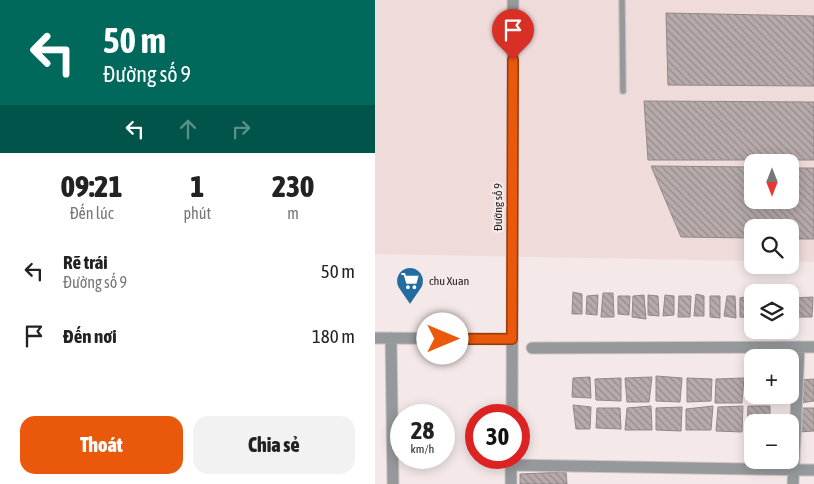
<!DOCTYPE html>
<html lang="vi">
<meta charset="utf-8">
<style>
:root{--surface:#fff;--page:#f2f2f2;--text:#222;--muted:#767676;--accent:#ea580c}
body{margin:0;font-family:"Asap Condensed",sans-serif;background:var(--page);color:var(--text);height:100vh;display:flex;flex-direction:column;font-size:19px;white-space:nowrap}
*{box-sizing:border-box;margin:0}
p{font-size:16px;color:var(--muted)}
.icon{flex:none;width:28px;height:28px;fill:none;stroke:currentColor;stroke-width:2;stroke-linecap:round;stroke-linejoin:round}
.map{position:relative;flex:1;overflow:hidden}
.details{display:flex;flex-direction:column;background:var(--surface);width:375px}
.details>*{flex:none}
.hud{background:#00695c;color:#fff;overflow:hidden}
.needle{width:32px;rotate:180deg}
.tools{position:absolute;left:369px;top:154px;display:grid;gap:10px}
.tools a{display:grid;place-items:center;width:55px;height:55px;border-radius:10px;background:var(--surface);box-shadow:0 2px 12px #0003;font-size:25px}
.speed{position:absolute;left:15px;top:404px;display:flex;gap:10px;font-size:25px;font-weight:700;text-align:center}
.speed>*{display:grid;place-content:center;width:65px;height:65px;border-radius:50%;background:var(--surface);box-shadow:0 2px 12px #0003;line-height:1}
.speed small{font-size:12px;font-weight:400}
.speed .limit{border:8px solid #d22;background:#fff;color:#111}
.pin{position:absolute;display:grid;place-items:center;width:42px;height:42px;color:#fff;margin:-51px -21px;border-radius:50% 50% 50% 0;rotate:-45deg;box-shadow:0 0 5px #0007}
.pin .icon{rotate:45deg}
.me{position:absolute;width:55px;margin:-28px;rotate:90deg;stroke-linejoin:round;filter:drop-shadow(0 0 4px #0008)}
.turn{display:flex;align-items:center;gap:18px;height:105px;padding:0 20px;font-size:22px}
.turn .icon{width:65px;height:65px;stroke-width:2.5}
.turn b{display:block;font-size:35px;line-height:42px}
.lanes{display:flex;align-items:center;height:48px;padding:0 20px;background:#0003;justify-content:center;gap:25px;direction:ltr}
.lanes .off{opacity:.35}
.eta{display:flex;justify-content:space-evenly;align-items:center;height:85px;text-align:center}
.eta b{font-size:30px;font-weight:800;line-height:35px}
.action{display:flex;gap:10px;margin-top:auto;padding:10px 20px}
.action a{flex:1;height:58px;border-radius:15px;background:var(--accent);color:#fff;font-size:20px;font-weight:800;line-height:58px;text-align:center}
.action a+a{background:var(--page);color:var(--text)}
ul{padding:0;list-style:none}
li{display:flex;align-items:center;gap:15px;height:65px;padding:0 20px}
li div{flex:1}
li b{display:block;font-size:19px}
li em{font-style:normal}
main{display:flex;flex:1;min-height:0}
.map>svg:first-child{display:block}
.built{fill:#f0dbdb;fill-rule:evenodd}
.building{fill:url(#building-back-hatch);stroke:#938888}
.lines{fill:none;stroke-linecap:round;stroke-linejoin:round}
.service-casing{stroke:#cec4c4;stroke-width:8}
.minor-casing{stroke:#cec4c4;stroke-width:13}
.service{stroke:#96999c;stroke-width:5.5}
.minor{stroke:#96999c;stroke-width:11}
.route-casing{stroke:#983908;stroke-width:12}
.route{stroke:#ea580c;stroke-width:9}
.labels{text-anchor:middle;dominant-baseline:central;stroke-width:4.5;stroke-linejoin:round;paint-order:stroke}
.street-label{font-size:12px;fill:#221e1e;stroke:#f4e8e8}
.poi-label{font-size:12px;fill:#221e1e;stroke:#f4e8e8;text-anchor:start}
</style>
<main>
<section class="details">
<div class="hud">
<div class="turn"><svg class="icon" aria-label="left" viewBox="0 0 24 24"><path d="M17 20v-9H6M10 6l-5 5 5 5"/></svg><div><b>50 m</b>Đường số 9</div></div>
<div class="lanes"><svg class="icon" aria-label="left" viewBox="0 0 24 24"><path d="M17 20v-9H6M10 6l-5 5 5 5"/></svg><svg class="icon off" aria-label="ahead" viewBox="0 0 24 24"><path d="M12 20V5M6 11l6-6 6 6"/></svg><svg class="icon off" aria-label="right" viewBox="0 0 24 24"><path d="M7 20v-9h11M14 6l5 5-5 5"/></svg></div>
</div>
<div class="eta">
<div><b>09:21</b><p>Đến lúc</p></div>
<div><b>1</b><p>phút</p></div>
<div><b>230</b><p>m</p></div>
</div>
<ul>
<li><svg class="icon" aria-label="left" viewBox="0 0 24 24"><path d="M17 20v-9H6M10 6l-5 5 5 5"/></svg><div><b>Rẽ trái</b><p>Đường số 9</p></div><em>50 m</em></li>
<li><svg class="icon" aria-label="arrive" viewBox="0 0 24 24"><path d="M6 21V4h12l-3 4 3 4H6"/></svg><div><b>Đến nơi</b></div><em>180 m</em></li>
</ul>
<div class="action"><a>Thoát</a><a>Chia sẻ</a></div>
</section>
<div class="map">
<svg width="439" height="484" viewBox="0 0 439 484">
<defs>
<pattern id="building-back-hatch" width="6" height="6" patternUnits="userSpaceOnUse" patternTransform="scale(1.25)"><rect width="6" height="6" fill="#b6abaa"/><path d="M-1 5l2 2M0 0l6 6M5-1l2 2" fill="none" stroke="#948b8a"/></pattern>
</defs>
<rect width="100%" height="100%" fill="#f4e8e8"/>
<path class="built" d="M0 0H439V262L415 261V228H378L377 261 0 254ZM378 162H415V200H378Z"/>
<path class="building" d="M291 13 439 16V86L293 85Z
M269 101 439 102V160H273Z
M276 166 378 167V200H415V168H439V239H415V228H378V238L306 237Z
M198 292 207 294V314H197Z
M228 293H238L239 317H226Z
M321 294 329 296V316H319Z
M223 295 222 315 211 314 212 296Z
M269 295 271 319 257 317 258 296Z
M273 295 283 296 284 316 273 315Z
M290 295 299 296V315L288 316Z
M378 295 376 318 365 317V298Z
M243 296H255L254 315 243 314Z
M304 296H316L315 317H303Z
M335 296H345V318L335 317Z
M352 296H360L361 318 349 316Z
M438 297 437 317H420L418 298Z
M281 376 307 378 305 402 281 401Z
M215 377 216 398 197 397 198 378Z
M277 377 274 402H252L250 378Z
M246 378V401L221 400 220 379Z
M312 378 337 379 336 401 312 402Z
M369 378 367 403H340L341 379Z
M439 379V401L425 403V380Z
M372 380H378V395H391V403L372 401Z
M198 405 216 407 215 429H201Z
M276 406 277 430H250L252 408Z
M338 406 336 430H311V409Z
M368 406 367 432 341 431 343 407Z
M373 406H395V422H378V431H372Z
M307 407 306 431 281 430V408Z
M222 408H245L246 429 221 428Z
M425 408H439V431L424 432Z
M191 472 192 484H145V474Z"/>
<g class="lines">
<defs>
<path id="service" d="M247 0 248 91"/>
<path id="minor" d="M0 338 137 339
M16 338 18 484
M157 348 439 347
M137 415 138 0
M136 465 439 470
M136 484V458
M418 484 424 347"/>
</defs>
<use href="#service" class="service-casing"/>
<use href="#minor" class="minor-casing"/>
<use href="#service" class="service"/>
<use href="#minor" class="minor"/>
</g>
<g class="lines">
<defs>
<path id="route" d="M68 339H137L138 60"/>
</defs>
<use href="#route" class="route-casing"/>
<use href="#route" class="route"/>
</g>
<defs>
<symbol id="supermarket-pin" viewBox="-11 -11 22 30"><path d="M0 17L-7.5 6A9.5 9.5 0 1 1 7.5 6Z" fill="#226c9f" stroke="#f4e8e8"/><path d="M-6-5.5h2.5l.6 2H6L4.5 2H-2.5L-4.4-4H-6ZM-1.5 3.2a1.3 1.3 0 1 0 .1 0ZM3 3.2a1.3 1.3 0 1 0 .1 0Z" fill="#fff"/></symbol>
</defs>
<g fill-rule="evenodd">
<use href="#supermarket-pin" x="19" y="265" width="32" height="43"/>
</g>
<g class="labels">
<g class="street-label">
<text transform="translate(123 207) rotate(-90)">Đường số 9</text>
</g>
<g class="poi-label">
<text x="54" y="281">chu Xuan</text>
</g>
</g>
</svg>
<div class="tools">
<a><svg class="needle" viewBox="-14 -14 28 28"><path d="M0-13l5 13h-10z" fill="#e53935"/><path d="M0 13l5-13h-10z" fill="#767676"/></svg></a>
<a><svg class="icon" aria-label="search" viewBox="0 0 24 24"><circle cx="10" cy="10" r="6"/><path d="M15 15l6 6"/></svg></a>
<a><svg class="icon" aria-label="layers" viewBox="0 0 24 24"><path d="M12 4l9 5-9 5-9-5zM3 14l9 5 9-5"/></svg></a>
<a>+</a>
<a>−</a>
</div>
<div class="speed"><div>28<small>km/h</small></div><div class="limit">30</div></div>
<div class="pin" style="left:138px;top:60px;background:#d93025"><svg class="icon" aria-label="arrive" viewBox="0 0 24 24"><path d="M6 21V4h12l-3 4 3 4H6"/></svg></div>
<svg class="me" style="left:68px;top:339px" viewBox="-20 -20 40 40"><circle r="19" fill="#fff"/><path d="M0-13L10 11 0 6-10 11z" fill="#ea580c"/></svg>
</div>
</main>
